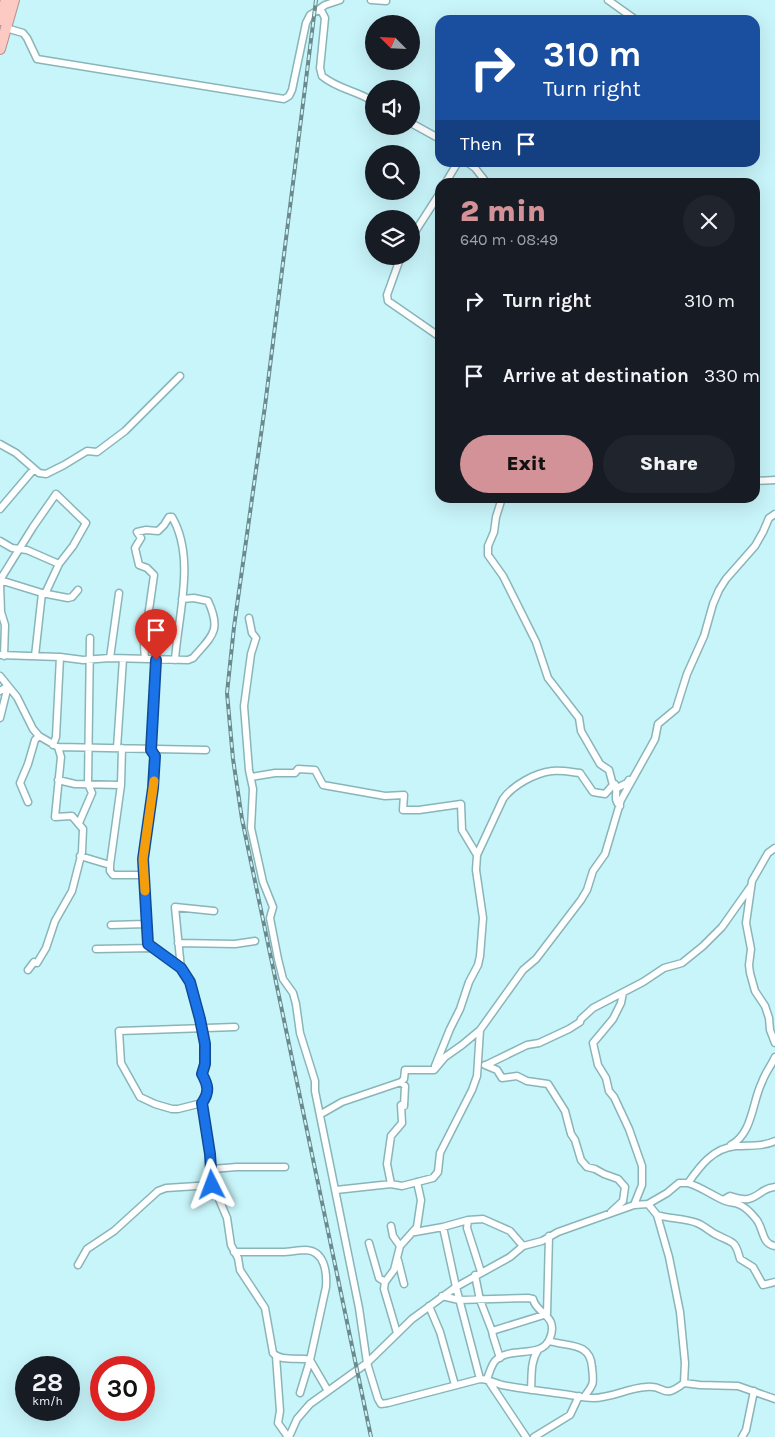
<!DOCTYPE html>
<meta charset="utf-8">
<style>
:root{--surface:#171b24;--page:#20242c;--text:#f1f3f6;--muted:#9ea1a6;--accent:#d39297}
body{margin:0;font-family:Karla,sans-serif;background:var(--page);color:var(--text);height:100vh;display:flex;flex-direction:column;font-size:19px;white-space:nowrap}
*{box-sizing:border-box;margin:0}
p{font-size:16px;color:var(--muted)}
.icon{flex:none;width:28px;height:28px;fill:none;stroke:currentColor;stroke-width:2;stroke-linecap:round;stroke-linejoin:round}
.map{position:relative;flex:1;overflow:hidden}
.sheet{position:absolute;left:435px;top:178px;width:325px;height:325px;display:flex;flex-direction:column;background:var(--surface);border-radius:15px;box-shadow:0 5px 20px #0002}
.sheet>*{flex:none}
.hud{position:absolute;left:435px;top:15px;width:325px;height:152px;border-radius:15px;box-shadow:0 5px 20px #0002;background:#1a4fa0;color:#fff;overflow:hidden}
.needle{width:32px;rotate:294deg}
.controls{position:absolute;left:365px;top:15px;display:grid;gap:10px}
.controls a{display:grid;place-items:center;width:55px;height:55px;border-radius:50%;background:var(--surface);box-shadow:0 5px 20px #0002;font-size:25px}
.speed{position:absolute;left:15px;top:1356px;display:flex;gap:10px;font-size:25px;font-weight:700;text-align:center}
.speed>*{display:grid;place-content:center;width:65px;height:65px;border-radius:50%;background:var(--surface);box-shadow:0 5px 20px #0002;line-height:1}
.speed small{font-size:12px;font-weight:400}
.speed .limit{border:8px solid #d22;background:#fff;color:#111}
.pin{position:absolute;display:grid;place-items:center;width:42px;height:42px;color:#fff;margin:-51px -21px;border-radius:50% 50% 50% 0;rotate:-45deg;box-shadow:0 0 5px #0007}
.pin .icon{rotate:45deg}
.me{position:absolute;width:55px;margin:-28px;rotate:357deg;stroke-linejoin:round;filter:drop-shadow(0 0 4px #0008)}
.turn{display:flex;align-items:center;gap:18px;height:105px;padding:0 25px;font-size:22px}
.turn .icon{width:65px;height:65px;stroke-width:2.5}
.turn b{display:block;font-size:35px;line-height:42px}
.then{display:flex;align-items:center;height:48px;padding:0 25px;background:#0003;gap:10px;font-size:19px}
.round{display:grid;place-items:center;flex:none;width:52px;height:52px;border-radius:26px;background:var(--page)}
.summary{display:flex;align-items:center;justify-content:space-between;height:85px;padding:0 25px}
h1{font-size:30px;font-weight:800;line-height:38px;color:var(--accent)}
.cta{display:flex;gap:10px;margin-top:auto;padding:10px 25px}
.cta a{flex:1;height:58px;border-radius:30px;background:var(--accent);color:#111;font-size:20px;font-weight:800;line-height:58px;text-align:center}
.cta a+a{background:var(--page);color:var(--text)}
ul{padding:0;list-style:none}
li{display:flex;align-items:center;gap:15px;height:75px;padding:0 25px}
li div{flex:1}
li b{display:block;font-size:19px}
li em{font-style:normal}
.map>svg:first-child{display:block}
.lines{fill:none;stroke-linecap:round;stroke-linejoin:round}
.minor-casing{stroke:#89b5b9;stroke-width:9}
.highway-casing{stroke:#b09692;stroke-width:12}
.minor{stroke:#fff;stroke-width:6}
.highway{stroke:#fcc9c3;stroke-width:10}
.rail-casing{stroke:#6c8a8d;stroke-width:4}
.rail{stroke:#c8f5fa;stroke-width:2;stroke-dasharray:5.5;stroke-linecap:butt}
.route-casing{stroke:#114b97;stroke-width:12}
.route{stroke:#1a73e8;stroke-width:9}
.slow{stroke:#f59e0b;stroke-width:9}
</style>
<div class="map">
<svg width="775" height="1437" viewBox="0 0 775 1437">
<rect width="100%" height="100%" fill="#c8f5fa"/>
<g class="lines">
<defs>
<path id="minor" d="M371 0 386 1
M608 0 636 20
M318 10 325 5 340 0
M6 28 23 33 27 38 37 59 284 99 289 96 292 90 306 23 310 15 318 10 322 12 325 18 320 68 322 76C337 89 358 91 374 102
M411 123 440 139
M467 162 475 168 486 182
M446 182 458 162
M411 238 440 193
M401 256 387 295 388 301 440 337
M0 444 16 453 39 473 46 474 64 465 87 451 97 452 125 431 180 376
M755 481 775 480
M502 498 496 517 494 532 488 546V555L503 576 536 642 548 678 579 718 581 731 600 764 609 770 613 785
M0 509 34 469
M0 541 12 548 27 550 59 564 45 594
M0 580 33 527 56 494 86 523 73 546 59 564
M0 580 42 593 68 598 72 597 78 590
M0 583 1 612 5 625 4 656
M249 618 252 633 256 638 251 654 244 706 249 770 253 789 251 828 263 882 273 907 270 918 278 959 283 979 293 993 296 1004 300 1033 315 1081V1091L359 1308 367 1363 378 1399 381 1404 388 1403 480 1379C488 1379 494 1383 502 1385 522 1389 542 1391 563 1394 573 1395 583 1398 593 1398 612 1398 628 1388 646 1387 666 1384 661 1401 684 1383L685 1363 680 1312 669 1257 657 1215 648 1204
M0 655 60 657 83 660 110 658 188 660 193 658C212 636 222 631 208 601L194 598 182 599
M35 656 42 593
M110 658 119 593
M145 659 144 645 154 575 147 568 139 565 135 548 141 538 137 532 146 530 158 531 164 525 169 517H172C196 558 178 615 175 660
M156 660 151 750 155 756 153 788 143 859 148 944 181 969 190 982 201 1019 205 1044V1064L201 1074C208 1085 210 1092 202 1103L210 1154 213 1185 227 1218 231 1245 238 1258 240 1270 265 1308 273 1353C281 1362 299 1357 310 1360L328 1391
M0 676 17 697 33 729 39 736 58 747 206 750
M0 691 8 686 0 718
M53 745 56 737 60 657
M117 748 123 659
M251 777 275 773H295L298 769 315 770 323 785 385 796 404 795 403 810H419L461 804 462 830 477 855 476 870 483 918 480 956 478 965 469 982 460 1009 450 1029 435 1066
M58 780 75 784 121 785
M615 784C619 793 612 799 620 806
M28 802 20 783 28 764 35 740 39 736
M79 823 92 793 88 784 90 638
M775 848 768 853 752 881 746 923 751 949 749 965 750 973 755 991 765 1006 769 1018 770 1030 775 1043
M477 855 503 799C513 785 535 773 552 771 561 770 571 772 580 773L593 792 605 794 613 785 617 788 627 783 629 780
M80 856 110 865V871L113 875H143
M110 865 121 785 122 748
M111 925 146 924
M178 943 235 944 255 941
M96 949 152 948
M181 969 175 907 214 911
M28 970 34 962 37 963 46 948 55 921 72 891 82 852 83 829 72 816 55 817 61 757 58 747
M623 993 621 1003 613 1019 593 1043 598 1065 606 1078 609 1091 614 1097 629 1129 642 1166V1185L634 1205
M485 1065 497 1070 502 1078 517 1076 527 1081 548 1084 565 1111 571 1134 575 1140 581 1160 587 1167 595 1169 604 1174 618 1179 625 1187 623 1201 611 1212
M486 1065 527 1045 539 1043 569 1029 580 1022 581 1019 593 1008 643 982 664 968 682 963 703 946 722 927 751 886
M401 1082 405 1086 404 1106 401 1105 402 1123 391 1136 387 1164 391 1184 402 1186 433 1178 438 1172 440 1153 472 1090 477 1076 480 1030
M202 1103 178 1109H172L155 1104 140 1097 121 1063 119 1031 235 1027
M321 1114 342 1102 401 1082 404 1079 405 1070H434L445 1057 462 1045 480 1030 523 970 536 959 581 900 587 890 593 871 605 854 621 800 655 739 658 724 676 709 687 674 704 636 713 604 719 590 726 579 755 546 763 532 769 518 775 514
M731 1145C753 1133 752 1102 762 1082 765 1073 771 1066 775 1057
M212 1169 237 1167H285
M688 1183C701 1187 712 1195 723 1200 728 1203 734 1202 738 1204 744 1206 752 1214 756 1219 764 1228 761 1244 775 1246
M336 1190 391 1184
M723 1200 730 1196C736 1198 742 1200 748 1199 759 1197 762 1188 775 1187
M657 1215C670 1219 684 1218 697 1223 705 1226 710 1232 717 1235 732 1243 735 1239 740 1259L753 1267 763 1285 775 1282
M468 1220 467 1228 481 1272
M391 1226 393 1236 400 1246
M443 1227 456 1287 480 1379
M415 1232 443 1227 468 1220 483 1219 510 1231 523 1246
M369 1243 379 1278 385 1282
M234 1252C250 1252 266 1252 282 1252 290 1252 298 1250 306 1250 325 1251 327 1273 326 1287L310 1360 300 1393
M398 1260 404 1284
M78 1265 87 1249 114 1231 158 1191 166 1188 213 1185
M475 1275 480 1300 492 1331 493 1336 500 1358
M442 1296 459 1300 528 1298 533 1299C536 1314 559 1315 550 1338 542 1360 510 1345 495 1361 491 1366 489 1374 487 1379
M429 1306 440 1332 455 1385
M492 1331 547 1314 549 1236
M397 1333 384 1289 385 1282 394 1270 400 1246 417 1227 421 1200 417 1182
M549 1341C569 1347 590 1342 592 1367 594 1384 594 1384 584 1397
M276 1356 280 1411 278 1423 288 1437
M488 1380 526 1437
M684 1383 700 1385 738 1386 775 1399
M531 1390C532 1376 530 1362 538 1350
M289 1437 297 1419 310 1404 367 1363 412 1319 456 1287 510 1257 523 1246 542 1241 558 1232 634 1205 648 1204 667 1193 679 1183H688C700 1166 713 1148 736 1146 750 1145 762 1147 775 1141
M534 1437 570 1415 579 1396
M742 1437 746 1430 754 1391"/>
<path id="highway" d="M0 20 6 0
M0 49 14 0"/>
</defs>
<use href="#minor" class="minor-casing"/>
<use href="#highway" class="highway-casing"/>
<use href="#minor" class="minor"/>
<use href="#highway" class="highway"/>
<defs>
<path id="rail" d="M316 0 265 406 234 627 227 693 233 759 242 819 371 1437"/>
</defs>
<use href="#rail" class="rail-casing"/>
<use href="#rail" class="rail"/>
</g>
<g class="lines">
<defs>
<path id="route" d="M156 660 151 750 155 756 153 788 143 859 148 944 181 968 190 982 200 1019 205 1044V1064L202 1074C208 1085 210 1092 202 1103L210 1154 212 1185"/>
</defs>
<use href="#route" class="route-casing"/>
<use href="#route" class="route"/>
<path class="slow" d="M145 891 143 859 154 781"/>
</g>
</svg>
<div class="controls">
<a><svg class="needle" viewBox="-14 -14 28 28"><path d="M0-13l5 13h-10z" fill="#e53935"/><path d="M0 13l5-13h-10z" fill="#9ea1a6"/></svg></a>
<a><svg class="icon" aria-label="sound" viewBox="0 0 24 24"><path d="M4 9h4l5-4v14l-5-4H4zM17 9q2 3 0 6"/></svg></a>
<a><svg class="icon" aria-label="search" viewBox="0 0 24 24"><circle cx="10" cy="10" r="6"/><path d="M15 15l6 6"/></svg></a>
<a><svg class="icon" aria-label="layers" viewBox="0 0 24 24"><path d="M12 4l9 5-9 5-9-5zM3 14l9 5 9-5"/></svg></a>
</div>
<div class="speed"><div>28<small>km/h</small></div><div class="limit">30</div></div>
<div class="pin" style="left:156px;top:660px;background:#d93025"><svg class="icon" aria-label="arrive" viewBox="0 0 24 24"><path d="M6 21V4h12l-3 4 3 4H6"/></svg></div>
<svg class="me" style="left:212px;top:1185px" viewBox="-20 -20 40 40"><path d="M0-17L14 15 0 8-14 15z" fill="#1a73e8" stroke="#fff" stroke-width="4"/></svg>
<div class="hud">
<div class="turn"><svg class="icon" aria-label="right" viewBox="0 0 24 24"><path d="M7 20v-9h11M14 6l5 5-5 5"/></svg><div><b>310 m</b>Turn right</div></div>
<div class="then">Then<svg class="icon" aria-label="arrive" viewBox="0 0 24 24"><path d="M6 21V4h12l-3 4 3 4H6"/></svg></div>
</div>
<section class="sheet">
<div class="summary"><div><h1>2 min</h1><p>640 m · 08:49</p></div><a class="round"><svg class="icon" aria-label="close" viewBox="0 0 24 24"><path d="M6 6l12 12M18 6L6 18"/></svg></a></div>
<ul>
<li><svg class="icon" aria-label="right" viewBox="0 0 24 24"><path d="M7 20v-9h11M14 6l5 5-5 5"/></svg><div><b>Turn right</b></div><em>310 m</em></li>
<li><svg class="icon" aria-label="arrive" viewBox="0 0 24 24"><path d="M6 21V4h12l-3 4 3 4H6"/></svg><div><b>Arrive at destination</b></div><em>330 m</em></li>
</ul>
<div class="cta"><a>Exit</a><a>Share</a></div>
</section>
</div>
